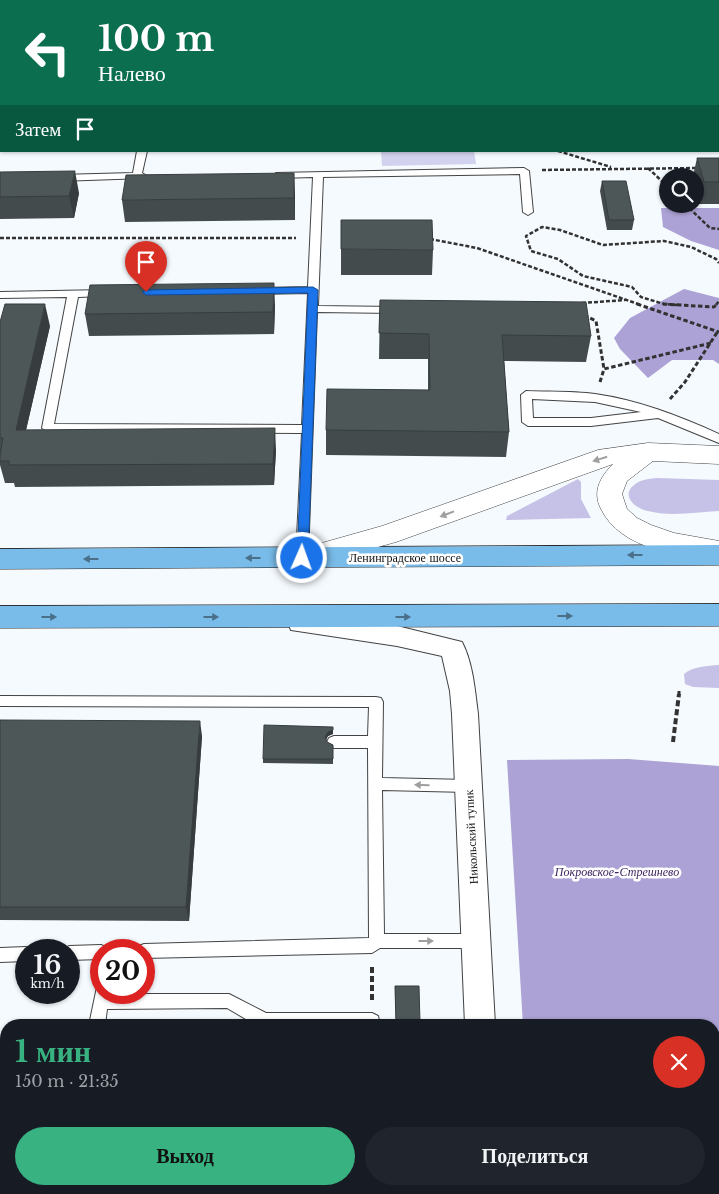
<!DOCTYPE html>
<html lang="ru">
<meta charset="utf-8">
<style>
:root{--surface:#171b24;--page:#20242c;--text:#f1f3f6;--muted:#9ea1a6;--accent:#37b280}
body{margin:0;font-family:"Libre Baskerville",serif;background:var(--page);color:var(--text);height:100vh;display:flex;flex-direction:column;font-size:19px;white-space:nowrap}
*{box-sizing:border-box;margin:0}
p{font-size:16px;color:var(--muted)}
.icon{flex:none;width:28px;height:28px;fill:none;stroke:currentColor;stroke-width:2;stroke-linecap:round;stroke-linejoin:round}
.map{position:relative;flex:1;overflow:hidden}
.drawer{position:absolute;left:0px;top:1019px;width:720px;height:176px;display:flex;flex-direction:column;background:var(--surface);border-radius:20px 20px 0 0;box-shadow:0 1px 4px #0004}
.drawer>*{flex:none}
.top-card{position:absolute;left:0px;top:0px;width:720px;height:152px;box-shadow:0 1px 4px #0004;background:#0b6e4f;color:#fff;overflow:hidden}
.controls{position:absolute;left:659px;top:168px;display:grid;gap:10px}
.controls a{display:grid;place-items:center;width:45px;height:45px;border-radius:50%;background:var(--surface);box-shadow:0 1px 4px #0004;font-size:25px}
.speed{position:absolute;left:15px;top:939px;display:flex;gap:10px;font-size:25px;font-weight:700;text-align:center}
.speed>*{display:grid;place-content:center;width:65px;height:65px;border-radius:50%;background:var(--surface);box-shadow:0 1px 4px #0004;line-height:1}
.speed small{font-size:12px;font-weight:400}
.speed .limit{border:8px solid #d22;background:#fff;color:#111}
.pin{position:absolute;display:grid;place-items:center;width:42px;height:42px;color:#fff;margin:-51px -21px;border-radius:50% 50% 50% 0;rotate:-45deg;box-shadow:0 0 5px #0007}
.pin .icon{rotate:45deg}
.me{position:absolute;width:55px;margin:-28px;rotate:2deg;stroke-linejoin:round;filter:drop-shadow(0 0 4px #0008)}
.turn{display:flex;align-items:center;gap:18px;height:105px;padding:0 15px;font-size:22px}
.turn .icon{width:65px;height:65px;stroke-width:2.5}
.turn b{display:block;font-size:35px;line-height:42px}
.then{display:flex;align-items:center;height:48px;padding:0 15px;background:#0003;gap:10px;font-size:19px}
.round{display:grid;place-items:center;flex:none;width:52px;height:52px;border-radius:26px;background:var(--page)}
.overview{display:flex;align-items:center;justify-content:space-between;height:85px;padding:0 15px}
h1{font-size:30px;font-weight:700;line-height:38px;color:var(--accent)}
.primary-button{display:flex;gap:10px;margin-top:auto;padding:10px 15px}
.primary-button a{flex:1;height:58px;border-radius:30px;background:var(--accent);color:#111;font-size:20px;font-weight:700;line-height:58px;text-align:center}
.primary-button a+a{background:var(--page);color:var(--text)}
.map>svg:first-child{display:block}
.green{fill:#c6c1e6}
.forest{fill:#aca2d5}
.pitch{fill:#d2d2ee}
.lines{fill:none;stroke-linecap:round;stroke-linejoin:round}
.service-casing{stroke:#434343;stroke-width:2}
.minor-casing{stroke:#434343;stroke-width:2}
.tertiary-casing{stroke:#434343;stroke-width:1}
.primary-casing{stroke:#212121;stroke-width:1}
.path-far2{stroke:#323232;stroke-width:2.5;stroke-dasharray:4 2;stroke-linecap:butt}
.path-far1{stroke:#323232;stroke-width:3;stroke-dasharray:4.5 2.5;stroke-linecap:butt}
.path{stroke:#323232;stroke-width:4;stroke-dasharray:6 3;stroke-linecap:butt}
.service{fill:#fff;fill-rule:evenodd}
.minor{fill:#fff;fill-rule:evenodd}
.tertiary{fill:#fff;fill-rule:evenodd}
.primary{fill:#79bcea;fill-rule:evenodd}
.wall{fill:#434b4c}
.shaded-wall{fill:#373d3e}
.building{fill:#4e5758;stroke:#373d3e}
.oneway{fill:#9f9f9f}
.oneway2{fill:#4a6f88}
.route{fill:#1a73e8;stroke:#114b97}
.labels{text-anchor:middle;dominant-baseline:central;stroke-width:5;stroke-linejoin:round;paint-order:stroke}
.street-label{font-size:12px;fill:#101010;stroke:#fff}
.park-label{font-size:12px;font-style:italic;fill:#412762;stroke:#fff}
</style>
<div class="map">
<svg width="719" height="1194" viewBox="0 0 719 1194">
<rect width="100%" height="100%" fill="#f5fafe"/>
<path class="green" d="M657 478 719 480V511C696 512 670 517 648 511 636 509 620 496 634 485 641 479 649 479 657 478Z
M578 479 581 482V499L591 518 506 520 507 516Z
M719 665V688L693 687 685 684 684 674C694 666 707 666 719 665Z"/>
<path class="forest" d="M661 208H719V250L691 241 663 227Z
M684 289 719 298V364L713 360H672L648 378 620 349 614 338 630 318Z
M628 759 719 766V1194H533V1189H714V1025H523L507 760Z"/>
<path class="pitch" d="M381 151H474L476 164 382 166Z"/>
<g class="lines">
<defs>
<path id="service" d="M165 0H173V1H165Z
M0 5H1V9H0Z
M137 151H147L142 173 147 176 145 178 59 181 54 178 59 175 133 173Z
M524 168 529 171 533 212 528 215 523 212 520 174 323 177 318 306 395 307 400 310 395 313 317 312 308 558 306 561H298L296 558 302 433 48 432 42 428 67 297 0 298V292L106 290 111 293 106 296 78 297 54 424 302 425 308 293 258 294 253 291 258 288 308 287 313 177 279 178 276 177V173Z
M526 391C549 392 572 391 595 394 638 400 679 416 719 434V443L658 418 591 426H528L522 422 521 395ZM532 399 595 402 641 412 591 418H533Z
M0 696 376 697 381 698 383 702 382 778 468 780 473 782 475 786 473 790 468 792 382 790 384 934H476L481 936 484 941 481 946 476 948H380L372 953 144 958V950H137L139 946 144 944 369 938 368 748H334L329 746 327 742 329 738 334 736H368L369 707 0 706Z
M101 945 106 947 108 950H101V959L69 960V950H63L69 946Z
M26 947 32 950H26V961L0 962V948Z
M101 985V992H110L109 994H229L266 1013H372L378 1016 380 1025H256L227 1008 107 1009 105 1025H89L97 987Z
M68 1189H84V1194H68Z
M362 1189H378V1194H362Z"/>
<path id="minor" d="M300 613 397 626 462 642C473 663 475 691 478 714L495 1025H465L452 714 450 691 442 656 397 646 291 630 288 623 291 616Z
M471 1189H503V1194H471Z"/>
<path id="tertiary" d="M648 443 719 446V464L653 461 627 481 622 494 627 509 637 518 651 525 674 533 719 541V561C678 555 621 550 601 509 592 492 600 477 613 464L396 542 306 567 297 564 293 557 297 550 382 526 598 450Z"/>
<path id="primary" d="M719 545V565L0 569V549Z
M719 604V626L0 628V606Z"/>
</defs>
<use href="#service" class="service-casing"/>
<use href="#minor" class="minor-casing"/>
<use href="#tertiary" class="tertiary-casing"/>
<use href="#primary" class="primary-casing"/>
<path class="path-far2" d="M558 151 611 167
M648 168 668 187
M542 170 697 168
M685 204 710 228 719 229
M0 238H296
M430 239 477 248 641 305
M582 303 625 300
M678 305 664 304 641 297 632 287 583 276 558 259 531 251 526 236 542 227 560 230 603 245 664 241 691 247 716 259 719 263
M716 305 719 301"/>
<path class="path-far1" d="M637 304 719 332
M663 304 714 307 717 304
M584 315 596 321 604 369
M600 382 604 369 711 343
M670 399 685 382 718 331
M679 695V691"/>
<path class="path" d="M673 742 679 694
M372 967V1000
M345 1189V1194"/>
<use href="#service" class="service"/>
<use href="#minor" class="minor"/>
<use href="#tertiary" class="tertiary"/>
<use href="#primary" class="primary"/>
</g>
<path class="wall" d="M697 158H719V204H699L695 189V176H693Z
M0 172 79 193 74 218 0 219Z
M602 181 634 220 632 230H607L600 191Z
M295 195V220L125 222 122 200Z
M341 249 433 250 432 275H341Z
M380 300 591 336 586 362 504 361 509 432 506 457 326 455V430L428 390V359H379Z
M275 305 274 334 89 336 85 314Z
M0 322 50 326 26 430 276 450 274 485 15 487 14 483H5L0 465Z
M0 720 202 736 189 921 0 920Z
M333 727V734L328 736 326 740 327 742 333 745V764L263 763V759Z
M395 986H419V1025H396Z
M127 1189H289L285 1194H130Z"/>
<path class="shaded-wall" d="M75 171 79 193 74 218 69 196Z
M294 173 295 195V220L294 198Z
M274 283 275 305 274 334 273 312Z
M45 304 50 326 21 452 16 430Z
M275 428 276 450 274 485 273 464Z
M200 721 202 736 189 921 186 907Z
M333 730V734L328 736 325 741V737L328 732Z
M273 1189H289L285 1194H269Z"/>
<path class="building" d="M562 0H643V1H562Z
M697 158H719V182H704Z
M75 171 69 196 0 197V172Z
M294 173V198L122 200 126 175Z
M602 181H626L634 220H609Z
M341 220H432L433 250 341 249Z
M274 283 273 312 85 314 90 285Z
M380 300 586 302 591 336 502 335 509 432 326 430 327 389 430 390 429 334 379 333Z
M5 304H45L16 430 275 428 273 464 9 465V461H0V455L3 438H0V322Z
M0 720 200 721 186 907H0Z
M264 725 333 727V730L328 732 325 737 327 742 333 745V759H263Z
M395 986H419L420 1023 396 1024Z
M131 1189H273L269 1194H135Z
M383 1189H432V1194H383Z"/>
<defs><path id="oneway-solid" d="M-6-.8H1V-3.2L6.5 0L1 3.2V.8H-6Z" transform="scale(1.25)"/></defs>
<g class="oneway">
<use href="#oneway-solid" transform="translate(600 459) rotate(163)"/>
<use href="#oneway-solid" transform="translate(447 514) rotate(159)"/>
<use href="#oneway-solid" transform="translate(422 785) rotate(-179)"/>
<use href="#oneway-solid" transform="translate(426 941)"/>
</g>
<g class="oneway2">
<use href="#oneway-solid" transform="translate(635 555) rotate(180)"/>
<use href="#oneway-solid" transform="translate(253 558) rotate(180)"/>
<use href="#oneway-solid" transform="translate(91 559) rotate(180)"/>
<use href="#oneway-solid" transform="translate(565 616)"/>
<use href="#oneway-solid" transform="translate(49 617)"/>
<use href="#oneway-solid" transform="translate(211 617)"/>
<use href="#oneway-solid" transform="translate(403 617)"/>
</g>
<path class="route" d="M313 287 318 290 308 558 302 562 297 558 308 293 146 295 142 292 146 290Z"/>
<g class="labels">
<g class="street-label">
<text x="405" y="557">Ленинградское шоссе</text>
<text transform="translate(471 837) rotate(-93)">Никольский тупик</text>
</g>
<g class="park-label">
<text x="617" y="871">Покровское-Стрешнево</text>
</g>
</g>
</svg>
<div class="controls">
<a><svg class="icon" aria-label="search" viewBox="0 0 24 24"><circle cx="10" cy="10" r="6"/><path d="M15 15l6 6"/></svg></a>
</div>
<div class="speed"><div>16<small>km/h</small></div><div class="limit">20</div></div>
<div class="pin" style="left:146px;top:292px;background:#d93025"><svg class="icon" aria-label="arrive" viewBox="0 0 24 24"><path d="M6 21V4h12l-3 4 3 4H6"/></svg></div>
<svg class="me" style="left:302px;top:558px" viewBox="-20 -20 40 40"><circle r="17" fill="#1a73e8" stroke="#fff" stroke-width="3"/><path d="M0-11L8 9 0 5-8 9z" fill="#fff"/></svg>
<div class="top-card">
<div class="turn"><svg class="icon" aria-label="left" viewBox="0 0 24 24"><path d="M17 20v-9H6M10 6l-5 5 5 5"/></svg><div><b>100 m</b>Налево</div></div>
<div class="then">Затем<svg class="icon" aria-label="arrive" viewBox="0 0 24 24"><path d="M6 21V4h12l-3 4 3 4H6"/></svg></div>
</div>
<section class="drawer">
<div class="overview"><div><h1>1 мин</h1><p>150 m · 21:35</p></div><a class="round" style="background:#d93025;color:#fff"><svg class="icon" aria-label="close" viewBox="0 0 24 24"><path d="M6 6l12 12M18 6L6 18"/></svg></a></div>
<div class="primary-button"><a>Выход</a><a>Поделиться</a></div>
</section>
</div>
